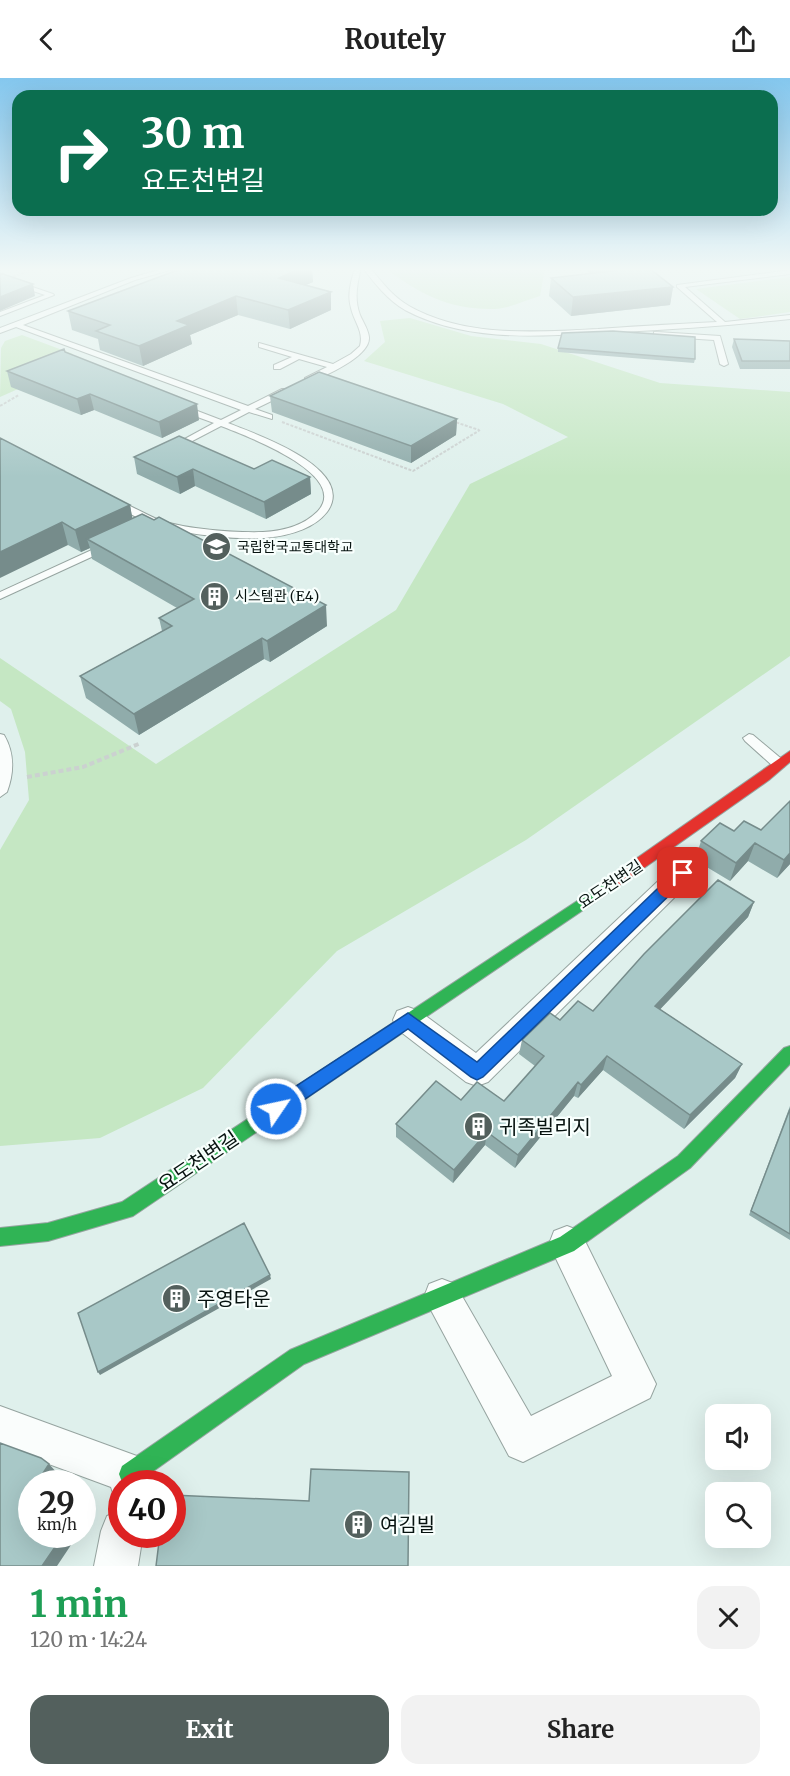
<!DOCTYPE html>
<meta charset="utf-8">
<style>
:root{--surface:#fff;--page:#f2f2f2;--text:#222;--muted:#767676;--accent:#53605d}
body{margin:0;font-family:Merriweather,"Noto Sans KR",serif;background:var(--page);color:var(--text);height:100vh;display:flex;flex-direction:column;font-size:22px;white-space:nowrap}
*{box-sizing:border-box;margin:0}
p{font-size:20px;color:var(--muted)}
.icon{flex:none;width:33px;height:33px;fill:none;stroke:currentColor;stroke-width:2;stroke-linecap:round;stroke-linejoin:round}
.map{position:relative;height:1488px;overflow:hidden}
.panel{display:flex;flex-direction:column;background:var(--surface);flex:1}
.panel>*{flex:none}
.top-card{position:absolute;left:12px;top:12px;width:766px;height:126px;border-radius:18px;box-shadow:0 6px 24px #0002;background:#0b6e4f;color:#fff;overflow:hidden}
.fabs{position:absolute;left:705px;top:1326px;display:grid;gap:12px}
.fabs a{display:grid;place-items:center;width:66px;height:66px;border-radius:12px;background:var(--surface);box-shadow:0 6px 24px #0002;font-size:30px}
.speed{position:absolute;left:18px;top:1392px;display:flex;gap:12px;font-size:30px;font-weight:700;text-align:center}
.speed>*{display:grid;place-content:center;width:78px;height:78px;border-radius:50%;background:var(--surface);box-shadow:0 6px 24px #0002;line-height:1}
.speed small{font-size:15px;font-weight:400}
.speed .limit{border:9px solid #d22;background:#fff;color:#111}
.pin{position:absolute;display:grid;place-items:center;width:51px;height:51px;color:#fff;margin:-26px;border-radius:12px;box-shadow:0 3px 9px #0006}
.me{position:absolute;width:66px;margin:-33px;rotate:56deg;stroke-linejoin:round;filter:drop-shadow(0 0 4px #0008)}
.turn{display:flex;align-items:center;gap:21px;height:126px;padding:0 30px;font-size:27px}
.turn .icon{width:78px;height:78px;stroke-width:2.5}
.turn b{display:block;font-size:42px;line-height:51px}
.round{display:grid;place-items:center;flex:none;width:63px;height:63px;border-radius:18px;background:var(--page)}
.overview{display:flex;align-items:center;justify-content:space-between;height:102px;padding:0 30px}
h1{font-size:36px;font-weight:700;line-height:45px;color:#1e9e55}
.action{display:flex;gap:12px;margin-top:auto;padding:12px 30px}
.action a{flex:1;height:69px;border-radius:18px;background:var(--accent);color:#fff;font-size:24px;font-weight:700;line-height:69px;text-align:center}
.action a+a{background:var(--page);color:var(--text)}
header{display:flex;justify-content:space-between;align-items:center;height:78px;padding:0 30px;background:var(--surface);font-size:27px;font-weight:700}
.map>svg:first-child{display:block}
.green{fill:#c5e7c3}
.lines{fill:none;stroke-linecap:round;stroke-linejoin:round}
.lane-casing{stroke:#96a4a0;stroke-width:2}
.street-casing{stroke:#96a4a0;stroke-width:2}
.fast-casing{stroke:#96a4a0;stroke-width:2}
.jam-casing{stroke:#96a4a0;stroke-width:2}
.path-far1{stroke:#cbd1d0;stroke-width:2;stroke-dasharray:3 1.5;stroke-linecap:butt}
.path{stroke:#cbd1d0;stroke-width:4;stroke-dasharray:5 3;stroke-linecap:butt}
.lane{fill:#fafdfc;fill-rule:evenodd}
.street{fill:#fafdfc;fill-rule:evenodd}
.fast{fill:#30b455;fill-rule:evenodd}
.jam{fill:#e5322d;fill-rule:evenodd}
.path-bridge{stroke:#cbd1d0;stroke-width:2;stroke-dasharray:3 1.5;stroke-linecap:butt}
.wall{fill:#90acab}
.shaded-wall{fill:#768c8b}
.building{fill:#a8c8c7;stroke:#768c8b;stroke-width:1.5}
.route{fill:#1a73e8;stroke:#114b97;stroke-width:1.5}
.labels{text-anchor:middle;dominant-baseline:central;stroke-width:4.5;stroke-linejoin:round;paint-order:stroke}
.far-poi-label{font-size:14px;fill:#071310;stroke:#f8fffd;text-anchor:start}
.street-label{font-size:16px;fill:#071310;stroke:#f8fffd}
.near-poi-label{font-size:20px;fill:#071310;stroke:#f8fffd;text-anchor:start}
.near-street-label{font-size:20px;fill:#071310;stroke:#f8fffd}
</style>
<header><svg class="icon" aria-label="back" viewBox="0 0 24 24"><path d="M15 5l-7 7 7 7"/></svg>Routely<svg class="icon" aria-label="share" viewBox="0 0 24 24"><path d="M12 15V3M7 8l5-5 5 5M5 13v7h14v-7"/></svg></header>
<div class="map">
<svg width="790" height="1488" viewBox="0 0 790 1488">
<rect width="100%" height="100%" fill="#dff0ec"/>
<path class="green" d="M385 190H545L540 218C526 222 510 230 495 231 450 232 421 217 385 190Z
M790 199V234L740 241 696 211Z
M410 240 471 258 541 266 660 305 790 314V578L526 762 337 873 203 1010 100 1060 0 1068V772L29 722 25 674 11 631 0 623V580L156 686 396 532 470 406 568 359 503 326 364 283 385 264 380 243Z
M22 257 73 276 45 288 12 308 18 311 0 319 1 270 5 263Z"/>
<g class="lines">
<defs>
<path id="lane" d="M165 190H177L135 202 23 247 248 328 282 311H288V315L255 331 272 337V341L249 334 228 345C256 356 358 391 327 434 313 452 286 458 265 460 234 462 181 456 152 446 138 441 124 432 111 426V422H117C131 428 145 436 159 442 185 451 234 455 263 454 282 453 303 448 317 434 353 397 244 357 221 348L177 371 170 369 214 345 181 333V329H187L221 342 241 332 16 249 0 255V250L131 200Z
M355 190H361C357 206 354 221 360 237 363 244 368 251 369 259 371 278 324 299 308 304H305V300L327 289 299 281 280 291H274V287L292 279 259 269V265L333 286 351 276 360 268C364 253 354 244 351 230 347 217 351 203 355 190Z
M363 190H370C382 204 393 219 409 228 466 260 535 254 598 251 637 248 677 246 717 244L677 209V207L790 192V196L685 209 725 244 790 237V241C734 247 678 251 621 254 549 257 471 267 405 232 388 222 375 206 363 190Z
M0 198 53 216 54 217 0 238V234L45 217 0 202Z
M657 254 720 258 728 286 724 288 720 286 714 262 654 258V254Z
M107 465 112 468 111 470 0 521V514Z
M0 656 4 657C15 676 14 695 7 714L0 719Z
M749 656 753 657 784 683 785 686 784 689H774L745 663 743 660Z"/>
<path id="street" d="M683 785 692 788 696 795 692 802 488 1004 477 1008 466 1004 397 951 393 942 397 933 408 929 419 933 476 975 674 788Z
M567 1148 580 1153 656 1306 650 1320 523 1384 509 1378 424 1219 429 1206 442 1201 455 1206 531 1338 612 1298 549 1166 554 1153Z
M0 1328 145 1381 151 1396 149 1406H122V1421L114 1418 111 1409 0 1368Z
M122 1432V1456H143L138 1488H94L101 1453 107 1438Z"/>
<path id="fast" d="M612 800 617 801 619 805 617 809 133 1138 48 1163 0 1168V1150L48 1145 122 1124Z
M790 968V986L690 1090 574 1173 304 1286 138 1404 133 1406 122 1404 119 1396 122 1388 290 1272 560 1159 678 1078 784 970Z"/>
<path id="jam" d="M790 673V684L769 702 617 809H607L605 805 607 801Z"/>
</defs>
<use href="#lane" class="lane-casing"/>
<use href="#street" class="street-casing"/>
<use href="#fast" class="fast-casing"/>
<use href="#jam" class="jam-casing"/>
<path class="path-far1" d="M0 328 19 317
M452 343 479 352
M282 344 413 393 480 352"/>
<path class="path" d="M27 699 83 689 141 665"/>
<use href="#lane" class="lane"/>
<use href="#street" class="street"/>
<use href="#fast" class="fast"/>
<use href="#jam" class="jam"/>
<path class="path-bridge" d="M0 203 30 193"/>
</g>
<path class="wall" d="M183 190H312L313 204 305 207 331 214V232L290 251 238 237 190 257 192 266 143 288 100 272 98 261 72 252 68 233Z
M584 190H649L673 209 670 227 571 238 549 218 551 200 590 196Z
M734 261 790 263V291H740L732 269Z
M558 270 695 281 694 285 558 274Z
M65 274 199 342 162 360 94 332 81 337 11 309 7 293Z
M270 318 457 341 456 357 411 385 272 334Z
M0 360 130 427 132 440 327 548 270 584 264 581 139 657 86 620 80 598 162 553 159 540 177 530 92 481 90 470 81 474 68 467Z
M134 379 254 391 310 399 311 416 266 441 195 408 180 416 137 396Z
M790 723V786L777 800 748 783 730 803 695 782 701 763 734 753 761 752Z
M754 824 748 839 660 931 742 986 735 1000 684 1051 603 992 578 1020 574 1018 515 1090 485 1067 453 1105 396 1059V1046L461 1022 504 1023 535 988 519 976 522 962 560 942 593 933Z
M790 1028V1162L749 1137Z"/>
<path class="shaded-wall" d="M301 190H312L313 204 280 218 279 200Z
M33 206 35 218 0 233V219Z
M673 209 670 227 571 238 573 219Z
M331 214V232L290 251 288 232Z
M236 218 238 237 190 257 192 266 143 288 139 268 177 243Z
M90 316 94 332 81 337 77 321Z
M197 326 199 342 162 360 159 344Z
M457 341 456 357 411 385V368Z
M193 391 195 408 180 416 177 399Z
M310 399 311 416 266 441 264 424Z
M130 427 134 449 87 461 90 470 81 474 75 452Z
M62 444 68 467 0 500V474Z
M326 527 327 548 270 584 267 563Z
M262 560 264 581 139 657 134 636Z
M755 765 748 783 730 803 736 785Z
M790 775V786L777 800 784 782Z
M754 824 748 839 650 942 655 928Z
M607 978 603 992 578 1020 581 1007Z
M742 986 735 1000 684 1051 690 1037Z
M578 1004 574 1018 515 1090 518 1077Z
M487 1054 485 1067 453 1105 454 1092Z
M270 1197 271 1201 100 1297 98 1294Z
M49 1386 58 1396 51 1406H36Z
M32 1411V1424L26 1419Z
M64 1456H70L75 1461 57 1488H42Z"/>
<path class="building" d="M183 190H301L279 200 331 214 288 232 236 218 177 243 189 247 139 268 96 253 110 247 68 233Z
M608 190H649L673 209 573 219 551 200 612 193Z
M0 195 33 206 0 219Z
M613 253 695 259V281L558 270 562 255Z
M734 261 790 263V283H742Z
M64 271 65 274 197 326 159 344 90 316 77 321 7 293Z
M319 294 457 341 411 368 270 318Z
M179 358 254 391 272 382 310 399 264 424 193 391 177 399 134 379Z
M0 360 130 427 75 452 62 444 0 474Z
M142 436 154 442 159 439 326 527 267 563 262 560 134 636 80 598 172 548 159 540 194 521 87 461Z
M790 723V775L784 782 755 765 736 785 701 763 720 745 734 753 744 743 761 752Z
M718 802 754 824 655 928 742 986 690 1037 607 978 581 1007 578 1004 518 1077 487 1054 454 1092 396 1046 436 1003 461 1022 477 1004 504 1023 544 978 522 962 550 935 560 942 578 923 593 933 644 876Z
M790 1031V1156L751 1133Z
M244 1145 270 1197 98 1294 78 1235Z
M0 1365 41 1380 49 1386 36 1406H32V1411L26 1419 32 1424V1456H64L42 1488H0Z
M311 1391 409 1394 408 1488H156L160 1456H172V1417L309 1423Z"/>
<linearGradient id="sky" x2="0" y2="1"><stop stop-color="#84c7ee"/><stop offset="0.48" stop-color="#f1f8f6"/><stop offset="1" stop-color="#f1f8f6" stop-opacity="0"/></linearGradient>
<rect width="790" height="399" fill="url(#sky)"/>
<path class="route" d="M683 790 690 795 688 799 483 999 477 1002 471 999 408 951 283 1036 276 1039 270 1036 268 1031 270 1025 408 935 477 984 678 791Z"/>
<defs>
<symbol id="university-disc" viewBox="-11 -11 22 22"><circle r="9.5" fill="#53605d" stroke="#f8fffd"/><path d="M0-5L7-2L0 1L-7-2ZM-4 1L0 2.5L4 1V4Q0 6-4 4Z" fill="#fff"/></symbol>
<symbol id="building-disc" viewBox="-11 -11 22 22"><circle r="9.5" fill="#53605d" stroke="#f8fffd"/><path d="M-4-6H4V6H1V3H-1V6H-4ZM-2.5-4.3h1.7v1.8h-1.7ZM.8-4.3h1.7v1.8H.8ZM-2.5-1h1.7V.8h-1.7ZM.8-1h1.7V.8H.8Z" fill="#fff"/></symbol>
</defs>
<g fill-rule="evenodd">
<use href="#university-disc" x="200" y="452" width="33" height="33"/>
<use href="#building-disc" x="198" y="502" width="33" height="33"/>
<use href="#building-disc" x="462" y="1032" width="33" height="33"/>
<use href="#building-disc" x="160" y="1204" width="33" height="33"/>
<use href="#building-disc" x="342" y="1430" width="33" height="33"/>
</g>
<g class="labels">
<g class="far-poi-label">
<text x="237" y="469">국립한국교통대학교</text>
<text x="235" y="518">시스템관 (E4)</text>
</g>
<g class="street-label">
<text transform="translate(610 806) rotate(-34)">요도천변길</text>
</g>
<g class="near-poi-label">
<text x="499" y="1048">귀족빌리지</text>
<text x="197" y="1220">주영타운</text>
<text x="380" y="1446">여김빌</text>
</g>
<g class="near-street-label">
<text transform="translate(198 1083) rotate(-34)">요도천변길</text>
</g>
</g>
</svg>
<div class="fabs">
<a><svg class="icon" aria-label="sound" viewBox="0 0 24 24"><path d="M4 9h4l5-4v14l-5-4H4zM17 9q2 3 0 6"/></svg></a>
<a><svg class="icon" aria-label="search" viewBox="0 0 24 24"><circle cx="10" cy="10" r="6"/><path d="M15 15l6 6"/></svg></a>
</div>
<div class="speed"><div>29<small>km/h</small></div><div class="limit">40</div></div>
<div class="pin" style="left:683px;top:795px;background:#d93025"><svg class="icon" aria-label="arrive" viewBox="0 0 24 24"><path d="M6 21V4h12l-3 4 3 4H6"/></svg></div>
<svg class="me" style="left:276px;top:1031px" viewBox="-20 -20 40 40"><circle r="17" fill="#1a73e8" stroke="#fff" stroke-width="3"/><path d="M0-11L8 9 0 5-8 9z" fill="#fff"/></svg>
<div class="top-card">
<div class="turn"><svg class="icon" aria-label="right" viewBox="0 0 24 24"><path d="M7 20v-9h11M14 6l5 5-5 5"/></svg><div><b>30 m</b>요도천변길</div></div>
</div>
</div>
<section class="panel">
<div class="overview"><div><h1>1 min</h1><p>120 m · 14:24</p></div><a class="round"><svg class="icon" aria-label="close" viewBox="0 0 24 24"><path d="M6 6l12 12M18 6L6 18"/></svg></a></div>
<div class="action"><a>Exit</a><a>Share</a></div>
</section>
